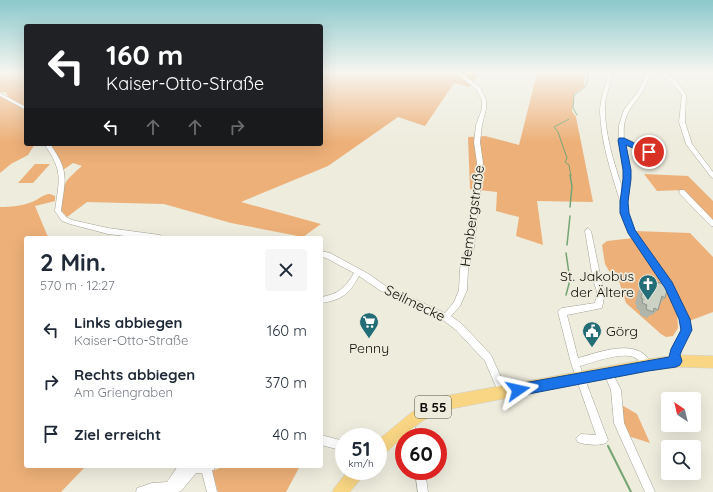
<!DOCTYPE html>
<html lang="de">
<meta charset="utf-8">
<style>
:root{--surface:#fff;--page:#f6f6f7;--text:#1f2937;--muted:#747a83}
body{margin:0;font-family:Quicksand,sans-serif;background:var(--page);color:var(--text);height:100vh;display:flex;flex-direction:column;font-size:15px;white-space:nowrap}
*{box-sizing:border-box;margin:0}
p{font-size:13px;color:var(--muted)}
.icon{flex:none;width:22px;height:22px;fill:none;stroke:currentColor;stroke-width:2;stroke-linecap:round;stroke-linejoin:round}
.map{position:relative;flex:1;overflow:hidden}
.details{position:absolute;left:24px;top:236px;width:299px;height:232px;display:flex;flex-direction:column;background:var(--surface);border-radius:4px;box-shadow:0 4px 16px #0002}
.details>*{flex:none}
.hud{position:absolute;left:24px;top:24px;width:299px;height:122px;border-radius:4px;box-shadow:0 4px 16px #0002;background:#202124;color:#fff;overflow:hidden}
.needle{width:26px;rotate:325deg}
.buttons{position:absolute;left:661px;top:392px;display:grid;gap:8px}
.buttons a{display:grid;place-items:center;width:40px;height:40px;border-radius:4px;background:var(--surface);box-shadow:0 4px 16px #0002;font-size:20px}
.speed{position:absolute;left:335px;top:428px;display:flex;gap:8px;font-size:20px;font-weight:700;text-align:center}
.speed>*{display:grid;place-content:center;width:52px;height:52px;border-radius:50%;background:var(--surface);box-shadow:0 4px 16px #0002;line-height:1}
.speed small{font-size:10px;font-weight:400}
.speed .limit{border:6px solid #d22;background:#fff;color:#111}
.pin{position:absolute;display:grid;place-items:center;width:34px;height:34px;color:#fff;margin:-17px;border:2px solid #fff;border-radius:50%;box-shadow:0 1px 4px #0007}
.me{position:absolute;width:44px;margin:-22px;rotate:79deg;stroke-linejoin:round;filter:drop-shadow(0 0 3px #0008)}
.turn{display:flex;align-items:center;gap:14px;height:84px;padding:0 16px;font-size:18px}
.turn .icon{width:52px;height:52px;stroke-width:2.5}
.turn b{display:block;font-size:28px;line-height:34px}
.lanes{display:flex;align-items:center;height:38px;padding:0 16px;background:#0003;justify-content:center;gap:20px;direction:ltr}
.lanes .off{opacity:.35}
.round{display:grid;place-items:center;flex:none;width:42px;height:42px;border-radius:4px;background:var(--page)}
.overview{display:flex;align-items:center;justify-content:space-between;height:68px;padding:0 16px}
h1{font-size:24px;font-weight:800;line-height:30px}
ul{padding:0;list-style:none}
li{display:flex;align-items:center;gap:12px;height:52px;padding:0 16px}
li div{flex:1}
li b{display:block;font-size:15px}
li em{font-style:normal}
.map>svg:first-child{display:block}
.green{fill:#edb079}
.lines{fill:none;stroke-linecap:round;stroke-linejoin:round}
.stream-far2{stroke:#74a474;stroke-width:1}
.stream-far1{stroke:#74a474;stroke-width:1.5}
.stream{stroke:#74a474;stroke-width:2}
.street-casing{stroke:#a4a396;stroke-width:1}
.primary-casing{stroke:#cececd;stroke-width:1}
.street{fill:#fff;fill-rule:evenodd}
.primary{fill:#f8d684;fill-rule:evenodd}
.wall{fill:#afb5a9}
.building{fill:#ccd2c4;stroke:#8f9389}
.route{fill:#1a73e8;stroke:#114b97}
.labels{text-anchor:middle;dominant-baseline:central;stroke-width:3.5;stroke-linejoin:round;paint-order:stroke}
.shield{fill:#edecdd;stroke:#504e47;stroke-width:1}
.shield-label{font-size:13px;font-weight:bold;fill:#0c0b07}
.street-label{font-size:14px;fill:#0c0b07;stroke:#edecdd}
.poi-label{font-size:14px;fill:#0c0b07;stroke:#edecdd;text-anchor:end}
</style>
<div class="map">
<svg width="713" height="492" viewBox="0 0 713 492">
<rect width="100%" height="100%" fill="#edecdd"/>
<path class="green" d="M0 73H26V105L24 106 8 97 6 92H0Z
M321 73H480L469 87 454 83 425 126 398 117 328 166 241 202 321 224 303 237 231 223 164 204 87 202 67 217 61 210C63 184 62 183 82 166L73 163 63 170 49 144H321Z
M537 73H585L584 87 574 94 572 111 576 117 593 202 537 201 543 245 516 236 519 217 496 211 497 192 470 189 468 137 485 136 519 145Z
M0 95 26 107V144H35L28 155 11 164 0 173Z
M35 164H50L33 183H18Z
M644 174 688 176 713 201V221L683 190 657 191Z
M50 194 55 196V201L35 206 48 237 53 238H26V466H86L61 492H0V207C11 207 22 206 32 202 38 200 43 194 50 194Z
M635 231 690 233 713 257V312L689 321 681 300 636 235Z
M634 238 668 288 677 310 678 328 673 336 666 337 661 334 626 303 618 278 609 271 605 264 602 245 607 241Z
M620 404 637 414 650 443 625 435Z
M225 466H300L286 492H218L212 471Z"/>
<g class="lines">
<path class="stream-far2" d="M577 115 573 108 574 95C584 88 589 86 588 73
M569 119 554 127 558 132 567 158 565 162 569 165 571 176"/>
<path class="stream-far1" d="M570 207 572 186 570 175
M567 245 570 216
M566 253 570 280 566 295"/>
<path class="stream" d="M608 446 631 492"/>
<defs>
<path id="street" d="M456 73H461L480 87 486 100V109L482 125 480 142 483 163 474 247 468 269 467 290 460 306 451 316 462 324 491 355 508 393 506 396 503 398 500 396 485 361 456 330 443 320 381 291 359 276C349 294 342 300 321 303V297C339 294 345 288 354 273L326 258 321 257V251L330 253 367 273 387 287 445 313 454 302 459 290 460 269 466 247 477 163 474 142 476 125 482 109V100L476 89Z
M608 73H612C611 84 606 94 605 104 604 133 614 163 623 190L624 170 619 140V125L624 110 639 90 647 73H651C648 79 646 85 643 91 631 109 622 114 624 139L631 141 644 149 658 153 659 154 656 156 640 151 625 142 630 170V182L627 207 630 221 640 240 677 293 688 319 689 331 680 350V361L679 364 676 365 673 364C667 350 678 342 681 330 682 323 679 316 677 309 667 282 645 260 630 235 626 228 622 220 621 212 620 208 621 204 620 201 611 172 601 142 600 112 600 98 606 87 608 73Z
M660 73H665L678 83 686 95 685 122 692 144 713 172V178L711 177 686 144 679 122 682 95 674 85Z
M0 93 26 107V110L0 96Z
M44 144H50C70 172 65 179 61 211L66 217 72 220 108 228 160 235 163 238H141L108 234 70 224 62 221 55 211C59 179 64 172 44 144Z
M680 190H684L713 220V226H711L680 194 679 192Z
M588 228 591 231 601 279 605 292 602 308 567 315 578 358C600 352 640 336 652 365L651 368 648 369C642 367 640 360 634 357 620 352 594 362 580 366L608 440 606 443C599 446 585 445 578 442L576 439 578 436 581 434 596 435 571 363 558 312 559 310 562 308 595 303 597 292 593 279 585 231Z
M608 369 611 370 621 390 624 423 655 492H645L614 423 611 390 604 373 605 370Z
M408 418 411 420 420 437H410L403 423 405 420Z
M321 435 344 441V451L321 445Z
M178 466H215L214 470H212L217 492H207L202 473H196L181 491 178 492H136L137 488 152 483 167 482Z
M415 471H425L428 492H418Z"/>
<path id="primary" d="M679 355 713 356V368L679 367 648 371 445 410C430 415 417 424 405 435 396 442 388 453 378 457V440L412 412 445 396 648 359Z
M348 471H365L363 476 350 492H332L335 487Z"/>
</defs>
<use href="#street" class="street-casing"/>
<use href="#primary" class="primary-casing"/>
<use href="#street" class="street"/>
<use href="#primary" class="primary"/>
</g>
<path class="wall" d="M649 279 665 298 661 302 658 310 652 315H650L647 318 640 315V311L636 308 637 305 635 304 639 288Z"/>
<path class="building" d="M649 279 668 286 665 298 662 296 658 310 654 308 653 312 646 309 647 305 642 303 643 299 641 298 645 282 648 283Z"/>
<linearGradient id="sky" x2="0" y2="1"><stop stop-color="#8bc8cc"/><stop offset="0.51" stop-color="#f7f6f0"/><stop offset="1" stop-color="#f7f6f0" stop-opacity="0"/></linearGradient>
<rect width="713" height="142" fill="url(#sky)"/>
<path class="route" d="M619 138H624L652 152 651 154H646L626 145 631 170V179L628 202 629 213 635 230 672 282 690 319 692 330 682 350 680 355 682 361 680 365 676 367 648 371 518 396 514 394 512 390 514 386 518 384 669 357 671 349 681 330 679 319 665 288 628 233 620 213V202L623 179V170L618 140Z"/>
<defs>
<symbol id="church-pin" viewBox="-11 -11 22 30"><path d="M0 17L-7.5 6A9.5 9.5 0 1 1 7.5 6Z" fill="#236d76" stroke="#edecdd"/><path d="M-1.2-6h2.4v3.5h3.3v2.4h-3.3V6h-2.4V-.1h-3.3v-2.4h3.3Z" fill="#fff"/></symbol>
<symbol id="supermarket-pin" viewBox="-11 -11 22 30"><path d="M0 17L-7.5 6A9.5 9.5 0 1 1 7.5 6Z" fill="#236d76" stroke="#edecdd"/><path d="M-6-5.5h2.5l.6 2H6L4.5 2H-2.5L-4.4-4H-6ZM-1.5 3.2a1.3 1.3 0 1 0 .1 0ZM3 3.2a1.3 1.3 0 1 0 .1 0Z" fill="#fff"/></symbol>
<symbol id="civic-pin" viewBox="-11 -11 22 30"><path d="M0 17L-7.5 6A9.5 9.5 0 1 1 7.5 6Z" fill="#236d76" stroke="#edecdd"/><path d="M-.6-6.5H3V-4.5H.6V-3L4-1V1h2V6H-6V1h2V-1L-.6-3ZM-1.2 2.5V6h2.4V2.5Z" fill="#fff"/></symbol>
</defs>
<g fill-rule="evenodd">
<use href="#church-pin" x="637" y="273" width="22" height="30"/>
<use href="#supermarket-pin" x="358" y="311" width="22" height="30"/>
<use href="#civic-pin" x="581" y="320" width="22" height="30"/>
</g>
<g class="labels">
<rect class="shield" x="415" y="396" width="36" height="22" rx="3"/>
<g class="shield-label">
<text x="433" y="407">B 55</text>
</g>
<g class="street-label">
<text transform="translate(472 216) rotate(-82)">Hembergstraße</text>
<text transform="translate(415 303) rotate(26)">Seilmecke</text>
</g>
<g class="poi-label">
<text x="634" y="276">St. Jakobus<tspan x="634" dy="16">der Ältere</tspan></text>
<text x="606" y="331" text-anchor="start">Görg</text>
<text x="369" y="348" text-anchor="middle">Penny</text>
</g>
</g>
</svg>
<div class="buttons">
<a><svg class="needle" viewBox="-14 -14 28 28"><path d="M0-13l5 13h-10z" fill="#e53935"/><path d="M0 13l5-13h-10z" fill="#747a83"/></svg></a>
<a><svg class="icon" aria-label="search" viewBox="0 0 24 24"><circle cx="10" cy="10" r="6"/><path d="M15 15l6 6"/></svg></a>
</div>
<div class="speed"><div>51<small>km/h</small></div><div class="limit">60</div></div>
<div class="pin" style="left:649px;top:152px;background:#d93025"><svg class="icon" aria-label="arrive" viewBox="0 0 24 24"><path d="M6 21V4h12l-3 4 3 4H6"/></svg></div>
<svg class="me" style="left:518px;top:390px" viewBox="-20 -20 40 40"><path d="M0-17L14 15 0 8-14 15z" fill="#1a73e8" stroke="#fff" stroke-width="4"/></svg>
<div class="hud">
<div class="turn"><svg class="icon" aria-label="left" viewBox="0 0 24 24"><path d="M17 20v-9H6M10 6l-5 5 5 5"/></svg><div><b>160 m</b>Kaiser-Otto-Straße</div></div>
<div class="lanes"><svg class="icon" aria-label="left" viewBox="0 0 24 24"><path d="M17 20v-9H6M10 6l-5 5 5 5"/></svg><svg class="icon off" aria-label="ahead" viewBox="0 0 24 24"><path d="M12 20V5M6 11l6-6 6 6"/></svg><svg class="icon off" aria-label="ahead" viewBox="0 0 24 24"><path d="M12 20V5M6 11l6-6 6 6"/></svg><svg class="icon off" aria-label="right" viewBox="0 0 24 24"><path d="M7 20v-9h11M14 6l5 5-5 5"/></svg></div>
</div>
<section class="details">
<div class="overview"><div><h1>2 Min.</h1><p>570 m · 12:27</p></div><a class="round"><svg class="icon" aria-label="close" viewBox="0 0 24 24"><path d="M6 6l12 12M18 6L6 18"/></svg></a></div>
<ul>
<li><svg class="icon" aria-label="left" viewBox="0 0 24 24"><path d="M17 20v-9H6M10 6l-5 5 5 5"/></svg><div><b>Links abbiegen</b><p>Kaiser-Otto-Straße</p></div><em>160 m</em></li>
<li><svg class="icon" aria-label="right" viewBox="0 0 24 24"><path d="M7 20v-9h11M14 6l5 5-5 5"/></svg><div><b>Rechts abbiegen</b><p>Am Griengraben</p></div><em>370 m</em></li>
<li><svg class="icon" aria-label="arrive" viewBox="0 0 24 24"><path d="M6 21V4h12l-3 4 3 4H6"/></svg><div><b>Ziel erreicht</b></div><em>40 m</em></li>
</ul>
</section>
</div>
